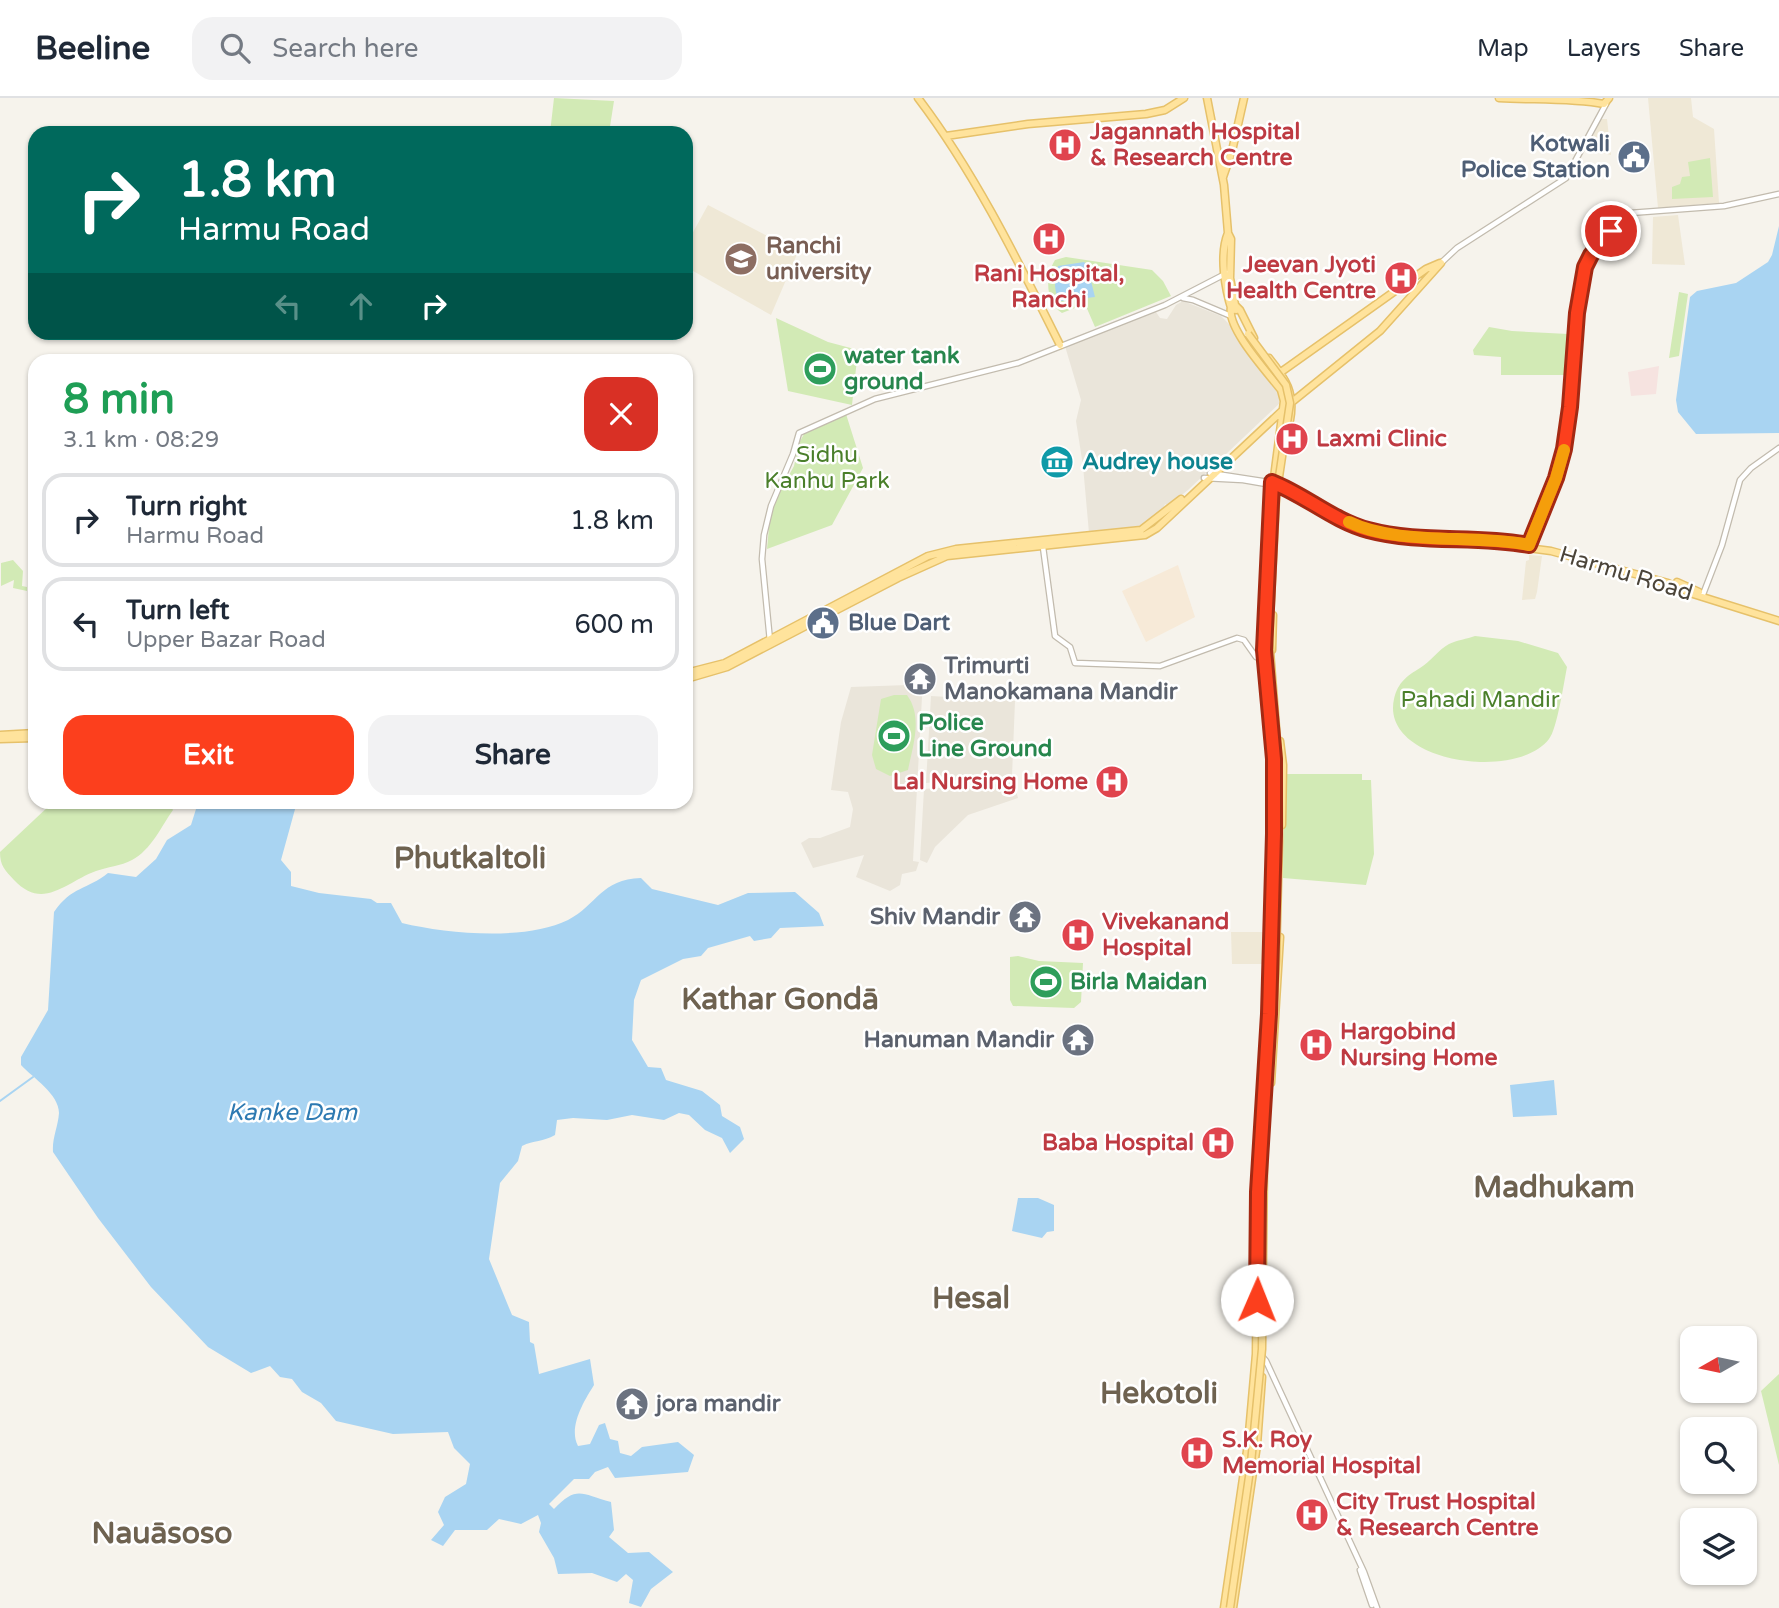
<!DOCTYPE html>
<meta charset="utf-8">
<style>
:root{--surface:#fff;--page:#f2f2f3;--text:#1f2937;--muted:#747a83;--line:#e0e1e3;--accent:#fc3f1d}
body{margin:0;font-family:"Varela Round",sans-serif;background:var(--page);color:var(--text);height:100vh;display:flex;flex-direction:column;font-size:26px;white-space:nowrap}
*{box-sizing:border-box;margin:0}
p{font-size:23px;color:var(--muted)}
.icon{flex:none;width:38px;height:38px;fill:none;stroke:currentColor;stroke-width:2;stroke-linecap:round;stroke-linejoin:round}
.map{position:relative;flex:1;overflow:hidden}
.panel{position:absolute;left:28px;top:256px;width:665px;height:455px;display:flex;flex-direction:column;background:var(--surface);border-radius:21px;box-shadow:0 2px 5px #0004}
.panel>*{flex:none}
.guide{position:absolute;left:28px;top:28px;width:665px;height:214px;border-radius:21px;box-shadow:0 2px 5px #0004;background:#00695c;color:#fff;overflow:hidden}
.needle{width:46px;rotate:261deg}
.fabs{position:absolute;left:1680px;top:1228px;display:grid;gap:14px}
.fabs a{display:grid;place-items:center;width:77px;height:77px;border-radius:14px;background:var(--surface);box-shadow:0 2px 5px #0004;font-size:35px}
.pin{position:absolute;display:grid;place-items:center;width:60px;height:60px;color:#fff;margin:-30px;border:4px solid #fff;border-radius:50%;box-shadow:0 2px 7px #0007}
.me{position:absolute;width:77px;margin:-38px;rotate:1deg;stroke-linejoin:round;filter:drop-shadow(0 0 5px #0008)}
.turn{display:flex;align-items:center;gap:24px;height:147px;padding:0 35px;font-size:32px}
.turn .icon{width:91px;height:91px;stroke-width:2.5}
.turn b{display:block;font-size:49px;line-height:60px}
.lanes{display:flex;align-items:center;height:66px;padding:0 35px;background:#0003;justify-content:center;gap:35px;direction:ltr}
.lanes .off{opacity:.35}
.round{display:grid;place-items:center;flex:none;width:74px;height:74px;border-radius:21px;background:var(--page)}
.headline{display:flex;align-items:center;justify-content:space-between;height:119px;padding:0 35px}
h1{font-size:42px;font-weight:800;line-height:52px;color:#1e9e55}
.button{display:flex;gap:14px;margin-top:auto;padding:14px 35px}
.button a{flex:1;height:80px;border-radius:21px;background:var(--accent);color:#fff;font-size:28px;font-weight:800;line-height:80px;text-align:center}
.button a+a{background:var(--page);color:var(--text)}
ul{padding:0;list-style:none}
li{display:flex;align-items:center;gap:21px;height:94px;margin:0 14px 10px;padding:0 21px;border:4px solid var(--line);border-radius:21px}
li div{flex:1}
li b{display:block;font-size:26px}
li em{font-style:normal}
header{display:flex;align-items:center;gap:42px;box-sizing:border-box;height:98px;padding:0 35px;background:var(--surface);border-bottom:2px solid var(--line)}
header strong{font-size:33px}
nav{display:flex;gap:38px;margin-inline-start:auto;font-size:24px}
.search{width:490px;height:63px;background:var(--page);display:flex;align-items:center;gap:18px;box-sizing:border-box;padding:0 24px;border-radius:21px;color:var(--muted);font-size:26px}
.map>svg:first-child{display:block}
.residential{fill:#eae5da}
.commercial{fill:#f7ead8}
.education{fill:#efe8d6}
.medical{fill:#f6e3e0}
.green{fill:#d2eab5}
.water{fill:#a9d4f2}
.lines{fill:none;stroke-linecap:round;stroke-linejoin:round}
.stream{stroke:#a9d4f2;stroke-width:2}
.minor-casing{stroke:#c2bbae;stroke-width:7}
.major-casing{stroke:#e6c16a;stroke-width:9}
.minor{stroke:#fff;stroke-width:4.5}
.major{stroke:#ffe39c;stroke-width:6}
.major-bridge-casing{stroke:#e6c16a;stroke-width:9;stroke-linecap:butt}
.major-bridge{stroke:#ffe39c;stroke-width:6}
.route-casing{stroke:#a42913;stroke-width:18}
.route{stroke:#fc3f1d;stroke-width:12}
.slow{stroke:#f59e0b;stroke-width:12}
.labels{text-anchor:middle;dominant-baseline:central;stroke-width:5;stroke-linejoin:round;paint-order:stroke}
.health-label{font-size:23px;font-weight:bold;fill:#be3a42;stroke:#fff;text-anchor:start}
.service-label{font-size:23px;font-weight:bold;fill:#4e5e75;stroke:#fff;text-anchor:end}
.education-label{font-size:23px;font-weight:bold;fill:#785e54;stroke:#fff;text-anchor:start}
.leisure-label{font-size:23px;font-weight:bold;fill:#27864d;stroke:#fff;text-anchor:start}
.park-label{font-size:23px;fill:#4a7f2a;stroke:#fff}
.culture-label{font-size:23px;font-weight:bold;fill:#0d838f;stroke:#fff;text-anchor:start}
.street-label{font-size:23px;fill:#4b4439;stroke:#fff}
.worship-label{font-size:23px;font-weight:bold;fill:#5b616d;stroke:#fff;text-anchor:start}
.water-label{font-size:24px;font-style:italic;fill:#2e7ab2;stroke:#fff}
.district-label{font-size:30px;font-weight:bold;fill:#6e6250;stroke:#fff}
</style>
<header>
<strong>Beeline</strong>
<div class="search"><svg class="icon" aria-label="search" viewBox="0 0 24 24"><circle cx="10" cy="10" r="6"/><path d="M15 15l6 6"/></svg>Search here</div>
<nav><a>Map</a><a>Layers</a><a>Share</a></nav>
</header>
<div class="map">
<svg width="1779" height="1510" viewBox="0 0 1779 1510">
<rect width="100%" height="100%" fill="#f6f3ec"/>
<path class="residential" d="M1183 203 1221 218 1235 232 1281 300V304L1188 392 1168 408 1165 406 1162 415 1141 431 1089 435 1083 368 1076 323 1081 302 1065 248 1156 214 1160 220 1167 221 1176 207Z
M908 587 917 589 922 599 913 763 919 764 916 773 902 776 900 787 890 793 856 779 864 757 813 770 801 745 809 740H820L850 729 853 711 848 694 831 692 841 624 851 589Z
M931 598 1015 603 1012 678 926 685Z
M1014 685 1018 700 968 717 935 749 927 765 920 762 924 691Z"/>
<path class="commercial" d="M1178 467 1195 519 1146 544 1122 493Z"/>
<path class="education" d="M1648 0H1691L1693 19 1714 31 1719 105 1658 110Z
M1601 21H1607L1611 57 1587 51Z
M708 107 798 154 771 217 686 169V147Z
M1678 117 1685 167 1652 166 1653 119Z
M1529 457 1542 458 1537 494 1535 501 1522 502 1526 463 1529 462Z
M1231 834H1272L1271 866H1232Z"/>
<path class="medical" d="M1659 268 1656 296 1631 298 1628 274Z"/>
<path class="green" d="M554 0 614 3 609 35H550Z
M1710 60 1713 99 1672 101V89L1680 86 1682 79 1690 78 1688 64Z
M1066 159 1152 172 1163 183 1171 198 1095 229 1085 206 1062 215C1045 204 1045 178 1055 162Z
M1679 194 1688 196 1679 258 1669 260Z
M776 220 828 244 858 252 852 307 788 293Z
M1489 229 1512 233 1568 236 1567 277H1501V259L1474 257 1473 252Z
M846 316 863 370 832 427 767 451 770 418 776 401 794 368 799 345 804 336Z
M13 462 23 473 22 488 27 489V493L13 490 14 482 1 488V465Z
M1475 538 1518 543 1558 555 1567 569C1564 584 1557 632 1549 641 1516 684 1380 664 1394 601 1398 584 1407 578 1420 570 1431 563 1438 552 1449 546 1457 542 1467 541 1475 538Z
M894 597H907C923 619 913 647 908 672L890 678 876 671 872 657 881 601Z
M1284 676H1362V682H1371L1374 756 1366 787 1283 780Z
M78 704H168L173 712C161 729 151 752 132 762 121 768 107 769 96 773 66 784 43 813 14 782 5 772 0 768 0 754L51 706 63 705 72 710Z
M1018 858 1039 863 1083 865 1081 904 1074 910 1013 908 1010 902V859Z
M1779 1276V1367L1761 1293Z"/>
<path class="water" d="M1779 128V335L1696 336 1678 314 1676 302 1690 199 1697 193 1736 185 1768 164 1772 157Z
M1084 164 1087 167 1095 199 1061 203C1053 197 1054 177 1058 168Z
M207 704H297L281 762 291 774V788L319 795 371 801 377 805H391L402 825C448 836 525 843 568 822 597 807 601 781 641 780L652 791 718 807 748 795 795 794 819 815 824 828 780 830 771 840 754 843 750 838 708 850 701 858 683 861 641 882 634 902 632 942 648 969 661 970 666 982 702 993 720 1007 722 1018 740 1029 744 1041 730 1055 722 1040 705 1032 689 1017 679 1015 664 1022 632 1017 607 1022 573 1020 557 1022 555 1037C543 1044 534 1042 522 1048L518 1063 500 1085 489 1161 512 1217 529 1224 530 1244 534 1246 539 1276 590 1261 594 1287C584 1303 568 1329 578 1348L590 1346 599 1327 605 1325 610 1341 618 1343 620 1355 631 1358 642 1349 678 1344 694 1357 688 1374 615 1380 608 1369 595 1374 589 1381H574L549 1406 554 1411C577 1387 581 1396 611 1404L614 1432 609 1439 628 1455 649 1454 673 1474 651 1491 641 1509 629 1505 633 1482 626 1476 617 1484 592 1475 558 1476 554 1460 539 1434 541 1425 538 1417 521 1426 499 1421 487 1432H455L443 1448 431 1442 444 1427 438 1414 445 1399 466 1386 470 1366 454 1350 448 1334 393 1336 336 1323 321 1305 302 1294 292 1281 280 1279 270 1268 251 1275 208 1249 151 1189 98 1120 53 1054C52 1040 58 1029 59 1015 59 996 33 980 21 967V959L48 912 54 814C72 788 87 792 108 775L136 779 156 761 167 742 191 727 196 711Z
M1554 982 1557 1017 1513 1019 1510 987Z
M1018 1100H1038L1054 1107V1133L1047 1134 1042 1140 1012 1133Z"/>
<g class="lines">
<path class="stream" d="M0 1003 33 979"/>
<defs>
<path id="minor" d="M1441 165 1457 150 1566 80 1606 6
M1183 200 1193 202 1231 218
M1210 375 1275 385
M1204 380 1243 382 1272 387
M1043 449 1055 538 1070 549 1075 565 1160 568 1237 540 1244 542 1256 559 1265 562
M1529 450 1556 380 1564 351 1570 309 1577 215 1585 169 1591 157 1615 126 1630 115 1724 108 1779 96
M1702 499 1722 447 1740 382 1751 370 1779 350
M770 543 762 461 764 437 771 408 793 356 799 335 875 301 1018 265 1165 207 1227 175
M1261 1257 1266 1263 1364 1474 1377 1510
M1360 1472 1372 1507"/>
<path id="major" d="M918 0C975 75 1018 163 1060 247
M1207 0 1224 87 1228 135 1231 141 1230 180 1236 212
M1499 0C1533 2 1571 0 1604 6L1609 0
M946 38 1028 26 1146 16 1165 12 1184 0
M1223 79 1232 53 1244 0
M1228 135C1219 157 1225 191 1232 213
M1236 208 1240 212 1254 240
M1269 260C1286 281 1295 295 1290 322
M1281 274 1426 171 1440 165
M1292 304 1380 233 1441 165
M1273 388 1351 430 1366 435 1411 441 1480 444 1551 453 1668 485 1693 496 1779 523
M1312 403 1361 430
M1677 484 1699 494
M1272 552 1273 517
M686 575 725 565 928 458 956 451 1141 432 1181 401
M686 581 727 569 898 480 947 458 1145 437 1157 430 1284 311
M0 637 35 635
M0 641 35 640
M1280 643 1283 667 1282 727
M1271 985 1280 839
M1224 1510 1248 1346 1256 1256 1258 1094 1269 916 1274 736V661L1264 552V514L1270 410 1284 303 1281 292C1268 275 1226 230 1231 209
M1233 1510 1257 1347 1262 1279"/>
</defs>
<use href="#minor" class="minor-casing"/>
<use href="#major" class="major-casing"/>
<use href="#minor" class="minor"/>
<use href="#major" class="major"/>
<defs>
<path id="major-bridge" d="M1230 1510 1251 1365 1262 1251 1264 1059 1276 862 1279 744 1278 656 1269 540 1276 399 1290 305 1286 287 1248 236"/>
</defs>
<use href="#major-bridge" class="major-bridge-casing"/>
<use href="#major-bridge" class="major-bridge"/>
</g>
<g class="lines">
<defs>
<path id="route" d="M1257 1202 1258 1094 1269 916 1274 736V661L1264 552 1272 384C1305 397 1334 423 1368 432 1420 446 1477 437 1529 447L1556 380 1564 351 1570 309 1577 215 1585 169 1591 157 1611 133"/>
</defs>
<use href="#route" class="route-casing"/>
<use href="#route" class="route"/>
<path class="slow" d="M1349 424C1398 448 1473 436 1529 447L1556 380 1564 352"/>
</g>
<defs>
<symbol id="hospital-disc" viewBox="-11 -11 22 22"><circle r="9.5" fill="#e0444e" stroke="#fff"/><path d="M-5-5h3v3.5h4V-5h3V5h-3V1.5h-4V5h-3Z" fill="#fff"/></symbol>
<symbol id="civic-disc" viewBox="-11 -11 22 22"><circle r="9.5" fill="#5c6f8a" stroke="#fff"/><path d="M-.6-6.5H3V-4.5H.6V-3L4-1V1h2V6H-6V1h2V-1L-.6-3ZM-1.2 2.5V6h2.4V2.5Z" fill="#fff"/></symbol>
<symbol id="university-disc" viewBox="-11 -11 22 22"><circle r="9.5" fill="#8d6e63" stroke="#fff"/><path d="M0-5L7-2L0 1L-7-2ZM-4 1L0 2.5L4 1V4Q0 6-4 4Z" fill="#fff"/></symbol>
<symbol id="stadium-disc" viewBox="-11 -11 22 22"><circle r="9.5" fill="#2e9e5b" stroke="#fff"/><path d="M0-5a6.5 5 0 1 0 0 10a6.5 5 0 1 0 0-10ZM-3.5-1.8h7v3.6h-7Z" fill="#fff"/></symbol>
<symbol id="museum-disc" viewBox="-11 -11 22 22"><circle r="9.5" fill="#0f9aa8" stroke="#fff"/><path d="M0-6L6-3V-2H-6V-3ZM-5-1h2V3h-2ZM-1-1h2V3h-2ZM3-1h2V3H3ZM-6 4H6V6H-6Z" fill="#fff"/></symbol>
<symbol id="temple-disc" viewBox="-11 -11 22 22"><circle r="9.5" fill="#6b7280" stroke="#fff"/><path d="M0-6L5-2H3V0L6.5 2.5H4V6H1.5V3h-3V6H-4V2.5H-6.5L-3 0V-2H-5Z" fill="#fff"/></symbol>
</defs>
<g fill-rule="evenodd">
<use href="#hospital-disc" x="1046" y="28" width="38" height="38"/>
<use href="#civic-disc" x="1615" y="40" width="38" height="38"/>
<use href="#hospital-disc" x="1030" y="122" width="38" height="38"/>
<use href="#university-disc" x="722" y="142" width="38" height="38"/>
<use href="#hospital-disc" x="1382" y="161" width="38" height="38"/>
<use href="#stadium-disc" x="801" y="252" width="38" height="38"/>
<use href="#hospital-disc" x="1273" y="322" width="38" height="38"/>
<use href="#museum-disc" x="1038" y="345" width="38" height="38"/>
<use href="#civic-disc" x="804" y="506" width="38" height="38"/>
<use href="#temple-disc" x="901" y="562" width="38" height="38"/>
<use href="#stadium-disc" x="875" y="619" width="38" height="38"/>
<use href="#hospital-disc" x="1093" y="665" width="38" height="38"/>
<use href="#temple-disc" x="1006" y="800" width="38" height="38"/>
<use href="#hospital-disc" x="1059" y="818" width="38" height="38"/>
<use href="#stadium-disc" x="1027" y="865" width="38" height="38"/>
<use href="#temple-disc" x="1059" y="923" width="38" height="38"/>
<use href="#hospital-disc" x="1297" y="928" width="38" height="38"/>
<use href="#hospital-disc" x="1199" y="1026" width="38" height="38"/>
<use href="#temple-disc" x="613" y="1287" width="38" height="38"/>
<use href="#hospital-disc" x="1178" y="1336" width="38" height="38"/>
<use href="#hospital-disc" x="1293" y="1398" width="38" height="38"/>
</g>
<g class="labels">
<g class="health-label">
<text x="1090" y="34">Jagannath Hospital<tspan x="1090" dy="26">&amp; Research Centre</tspan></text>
<text x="1376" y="167" text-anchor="end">Jeevan Jyoti<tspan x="1376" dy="26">Health Centre</tspan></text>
<text x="1049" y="176" text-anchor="middle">Rani Hospital,<tspan x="1049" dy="26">Ranchi</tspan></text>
<text x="1316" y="341">Laxmi Clinic</text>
<text x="1088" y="684" text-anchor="end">Lal Nursing Home</text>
<text x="1102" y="824">Vivekanand<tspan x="1102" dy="26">Hospital</tspan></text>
<text x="1340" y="934">Hargobind<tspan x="1340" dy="26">Nursing Home</tspan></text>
<text x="1194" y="1045" text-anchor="end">Baba Hospital</text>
<text x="1222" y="1342">S.K. Roy<tspan x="1222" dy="26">Memorial Hospital</tspan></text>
<text x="1336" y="1404">City Trust Hospital<tspan x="1336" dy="26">&amp; Research Centre</tspan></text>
</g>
<g class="service-label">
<text x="1610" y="46">Kotwali<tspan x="1610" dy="26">Police Station</tspan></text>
<text x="848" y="525" text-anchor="start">Blue Dart</text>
</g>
<g class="education-label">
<text x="766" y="148">Ranchi<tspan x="766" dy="26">university</tspan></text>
</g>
<g class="leisure-label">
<text x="844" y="258">water tank<tspan x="844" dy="26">ground</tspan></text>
<text x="918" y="625">Police<tspan x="918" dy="26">Line Ground</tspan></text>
<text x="1070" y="884">Birla Maidan</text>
</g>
<g class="park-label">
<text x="827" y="357">Sidhu<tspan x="827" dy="26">Kanhu Park</tspan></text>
<text x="1480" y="602">Pahadi Mandir</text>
</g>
<g class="culture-label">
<text x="1082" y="364">Audrey house</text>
</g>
<g class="street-label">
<text transform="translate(1626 476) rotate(17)">Harmu Road</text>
</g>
<g class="worship-label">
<text x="944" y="568">Trimurti<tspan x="944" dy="26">Manokamana Mandir</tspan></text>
<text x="1000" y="819" text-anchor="end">Shiv Mandir</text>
<text x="1054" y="942" text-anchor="end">Hanuman Mandir</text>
<text x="656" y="1306">jora mandir</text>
</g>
<g class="water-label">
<text x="292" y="1014">Kanke Dam</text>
</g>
<g class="district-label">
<text x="470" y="760">Phutkaltoli</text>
<text x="780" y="901">Kathar Gondā</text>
<text x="1554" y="1089">Madhukam</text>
<text x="971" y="1200">Hesal</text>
<text x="1159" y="1295">Hekotoli</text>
<text x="162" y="1435">Nauāsoso</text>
</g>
</g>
</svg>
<div class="fabs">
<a><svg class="needle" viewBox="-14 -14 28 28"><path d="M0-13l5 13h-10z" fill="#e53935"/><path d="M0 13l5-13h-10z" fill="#747a83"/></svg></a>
<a><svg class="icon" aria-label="search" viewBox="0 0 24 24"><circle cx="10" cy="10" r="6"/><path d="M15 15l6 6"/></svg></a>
<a><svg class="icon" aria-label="layers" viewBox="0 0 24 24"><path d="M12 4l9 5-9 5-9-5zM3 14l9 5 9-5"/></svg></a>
</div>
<div class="pin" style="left:1611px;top:133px;background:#d93025"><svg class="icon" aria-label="arrive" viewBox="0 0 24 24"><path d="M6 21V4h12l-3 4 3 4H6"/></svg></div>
<svg class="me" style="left:1257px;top:1202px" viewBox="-20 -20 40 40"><circle r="19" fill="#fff"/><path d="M0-13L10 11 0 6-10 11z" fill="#fc3f1d"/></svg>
<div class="guide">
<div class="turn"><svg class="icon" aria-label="right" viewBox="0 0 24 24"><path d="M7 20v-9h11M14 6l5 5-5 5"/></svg><div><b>1.8 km</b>Harmu Road</div></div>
<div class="lanes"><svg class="icon off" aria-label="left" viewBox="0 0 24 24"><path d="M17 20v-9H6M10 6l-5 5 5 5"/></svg><svg class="icon off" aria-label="ahead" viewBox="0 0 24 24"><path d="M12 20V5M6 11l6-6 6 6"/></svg><svg class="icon" aria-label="right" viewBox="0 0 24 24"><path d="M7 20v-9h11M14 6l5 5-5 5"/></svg></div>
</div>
<section class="panel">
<div class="headline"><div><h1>8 min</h1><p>3.1 km · 08:29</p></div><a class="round" style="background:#d93025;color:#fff"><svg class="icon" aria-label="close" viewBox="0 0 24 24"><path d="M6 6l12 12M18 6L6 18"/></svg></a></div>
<ul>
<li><svg class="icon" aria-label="right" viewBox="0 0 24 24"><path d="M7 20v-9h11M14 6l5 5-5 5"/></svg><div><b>Turn right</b><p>Harmu Road</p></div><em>1.8 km</em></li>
<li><svg class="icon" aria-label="left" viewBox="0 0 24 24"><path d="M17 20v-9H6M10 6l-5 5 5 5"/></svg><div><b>Turn left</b><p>Upper Bazar Road</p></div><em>600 m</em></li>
</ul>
<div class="button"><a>Exit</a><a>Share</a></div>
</section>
</div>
